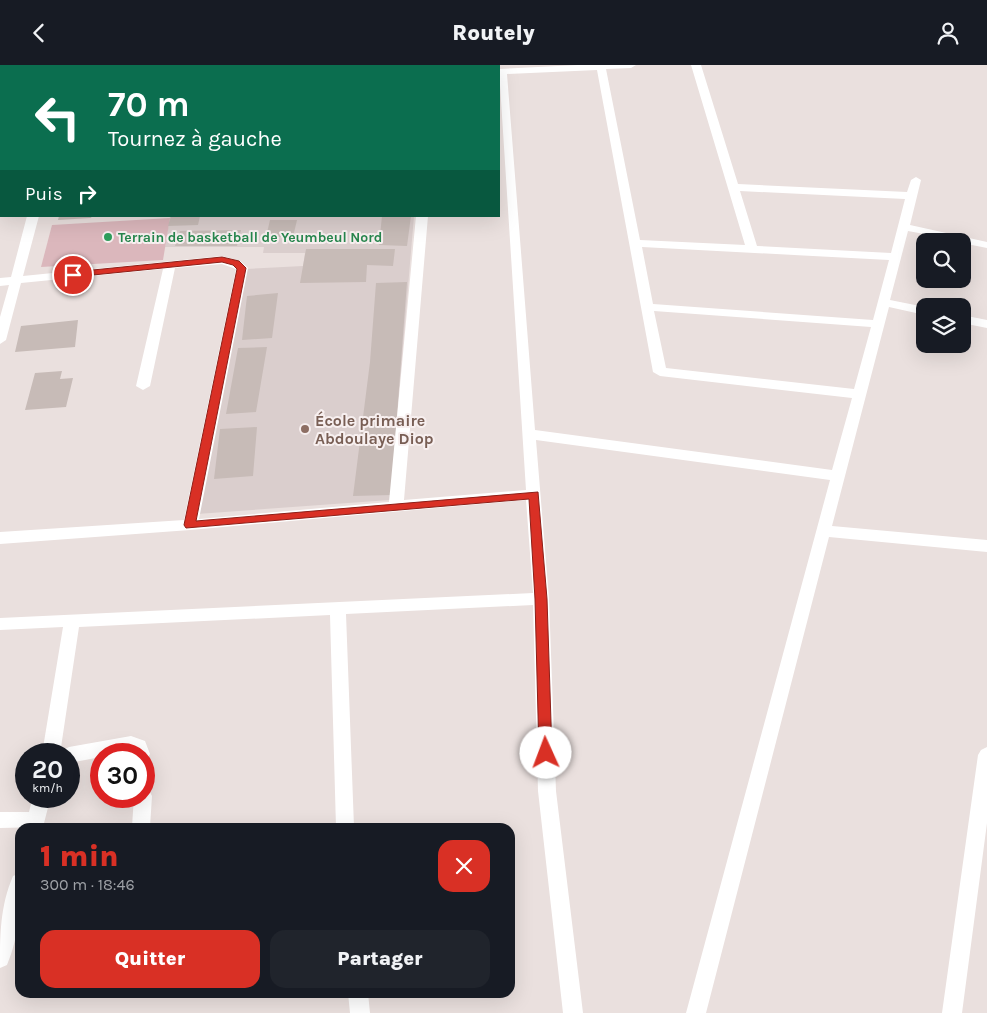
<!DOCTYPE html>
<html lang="fr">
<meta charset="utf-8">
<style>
:root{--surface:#171b24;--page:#20242c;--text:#f1f3f6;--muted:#9ea1a6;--accent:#d93025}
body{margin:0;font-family:Karla,sans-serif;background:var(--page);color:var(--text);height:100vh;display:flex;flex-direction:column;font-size:19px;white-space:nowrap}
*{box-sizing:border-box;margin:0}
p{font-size:16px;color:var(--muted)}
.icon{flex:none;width:28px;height:28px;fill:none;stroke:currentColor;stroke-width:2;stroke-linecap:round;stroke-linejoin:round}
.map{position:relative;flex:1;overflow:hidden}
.drawer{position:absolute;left:15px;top:758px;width:500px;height:175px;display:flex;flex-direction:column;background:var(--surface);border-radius:15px;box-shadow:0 5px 20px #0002}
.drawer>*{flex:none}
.hud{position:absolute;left:0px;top:0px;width:500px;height:152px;box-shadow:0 5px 20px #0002;background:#0b6e4f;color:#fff;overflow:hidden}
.fabs{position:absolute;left:916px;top:168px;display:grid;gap:10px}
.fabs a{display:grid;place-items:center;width:55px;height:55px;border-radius:10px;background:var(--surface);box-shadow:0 5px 20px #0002;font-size:25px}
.speed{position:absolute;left:15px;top:678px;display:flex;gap:10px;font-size:25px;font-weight:700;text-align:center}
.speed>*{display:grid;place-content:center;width:65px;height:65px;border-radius:50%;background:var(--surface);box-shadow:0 5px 20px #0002;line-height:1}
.speed small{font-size:12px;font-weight:400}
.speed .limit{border:8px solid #d22;background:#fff;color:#111}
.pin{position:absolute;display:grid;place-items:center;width:42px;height:42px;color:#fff;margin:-21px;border:2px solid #fff;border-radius:50%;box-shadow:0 1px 5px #0007}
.me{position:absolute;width:55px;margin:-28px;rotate:358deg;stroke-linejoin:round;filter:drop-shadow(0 0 4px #0008)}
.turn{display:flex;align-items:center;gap:18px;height:105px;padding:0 25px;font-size:22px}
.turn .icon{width:65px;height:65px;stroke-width:2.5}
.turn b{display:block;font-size:35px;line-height:42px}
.then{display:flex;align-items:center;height:48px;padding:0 25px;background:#0003;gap:10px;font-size:19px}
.round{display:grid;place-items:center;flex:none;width:52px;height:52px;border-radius:15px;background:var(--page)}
.overview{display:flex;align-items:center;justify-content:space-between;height:85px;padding:0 25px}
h1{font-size:30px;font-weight:800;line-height:38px;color:var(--accent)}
.button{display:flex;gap:10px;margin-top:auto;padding:10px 25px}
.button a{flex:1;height:58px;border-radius:15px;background:var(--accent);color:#fff;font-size:20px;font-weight:800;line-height:58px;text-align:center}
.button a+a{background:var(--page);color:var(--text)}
header{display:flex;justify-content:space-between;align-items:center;height:65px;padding:0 25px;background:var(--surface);font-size:22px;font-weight:800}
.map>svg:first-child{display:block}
.built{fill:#dacecd}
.green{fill:#dbb7bc}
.building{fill:#c7bbb7}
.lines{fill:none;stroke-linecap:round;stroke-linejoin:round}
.street{fill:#fff;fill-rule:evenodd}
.route{fill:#d93025;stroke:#8d1f18}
.leisure-dot{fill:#2e9e5b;stroke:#f7efef;stroke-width:2}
.education-dot{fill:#8d6e63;stroke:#f7efef;stroke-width:2}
.labels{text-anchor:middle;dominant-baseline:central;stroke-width:4;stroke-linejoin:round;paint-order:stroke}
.far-leisure-label{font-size:14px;font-weight:bold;fill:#27864d;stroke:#f7efef;text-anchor:start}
.education-label{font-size:16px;font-weight:bold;fill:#785e54;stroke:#f7efef;text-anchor:start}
</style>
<header><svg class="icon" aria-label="back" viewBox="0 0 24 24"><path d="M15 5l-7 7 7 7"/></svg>Routely<svg class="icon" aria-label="person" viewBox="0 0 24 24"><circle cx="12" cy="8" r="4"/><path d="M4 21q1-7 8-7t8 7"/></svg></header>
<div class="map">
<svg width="987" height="948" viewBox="0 0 987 948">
<rect width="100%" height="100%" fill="#eae0de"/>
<path class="built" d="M170 151H414L390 435 197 449 246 204 303 201 305 188H263L264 182H165Z"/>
<path class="green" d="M170 153 163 195 41 202 52 160Z"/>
<path class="building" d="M59 151H92L91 153 58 155Z
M171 151H200L198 160 168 161Z
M382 151H411L407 181 379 180Z
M270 155H297L293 172H266Z
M241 165 237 181H175L180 166Z
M306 184H395L393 201 367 200 366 217 300 218Z
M407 217 391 430 353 431 370 297 376 218Z
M278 228 272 273 242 275 247 231Z
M78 255 75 282 15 287 21 261Z
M267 282 256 347 226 349 238 283Z
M62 306 60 314 73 313 66 342 25 345 35 308Z
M257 362 253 411 214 414 220 364Z"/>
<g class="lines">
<path class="street" d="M206 0H216V1H206Z
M466 0H476V1H466Z
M578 0H636L631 3 606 4 640 175 745 180 691 0H701L738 119 907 127 911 115 916 112 921 115 910 160 987 177V183L962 178V176L908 166 890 235 925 242V250L889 242 832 461 987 475V487L829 472 706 948H686L830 415 536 375 549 534 556 726 583 948H563L538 726 533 540 346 549 354 762H336L330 550 79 562 60 689H42L63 562 0 565V553L533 528 526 435 190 465 0 479V467L184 455 236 204 222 199 175 203 150 321 143 325 136 321 163 204 21 218 6 275 0 279V252L9 220 0 221V213L11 212 27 151H39L23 211 222 191 240 196 248 203 199 454 389 437 416 151H428L404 435 526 425 499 4ZM597 5 653 307 660 311 852 333 832 405 535 365 507 9ZM740 126 905 134 891 188 757 181ZM642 182 889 195 873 255 653 239ZM654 246 871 262 854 324 666 303Z
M0 34H1V40H0Z
M962 250 987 255V263L962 258Z
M131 671 145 676 150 689 147 694 144 696V689H132L131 687 101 689V692L69 698V689H61L63 685 69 682Z
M987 682V758L962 948H942L978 690 981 685Z
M144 723 149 725 152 731 150 762H132L134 731H144Z
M33 731H51L43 762 0 763V747H29Z
M20 808C20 840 20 870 7 900L0 903C0 871 0 841 13 811Z
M348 928H368L370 948H350Z"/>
</g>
<path class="route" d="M222 192 239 196 246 203 196 456 538 427 547 534 552 688 550 692H541L539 688 535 534 529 434 186 463 184 460 237 204 233 200 222 197 73 212 69 210 73 207Z"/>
<circle class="leisure-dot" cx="108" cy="172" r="5"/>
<circle class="education-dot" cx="305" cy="364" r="5"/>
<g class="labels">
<g class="far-leisure-label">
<text x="118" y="172">Terrain de basketball de Yeumbeul Nord</text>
</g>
<g class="education-label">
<text x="315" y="355">École primaire<tspan x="315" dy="18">Abdoulaye Diop</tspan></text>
</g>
</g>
</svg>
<div class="fabs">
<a><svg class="icon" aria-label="search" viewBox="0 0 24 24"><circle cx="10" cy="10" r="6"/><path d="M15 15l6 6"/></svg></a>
<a><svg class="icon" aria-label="layers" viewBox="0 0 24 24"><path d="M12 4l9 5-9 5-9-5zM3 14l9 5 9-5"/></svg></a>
</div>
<div class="speed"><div>20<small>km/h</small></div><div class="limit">30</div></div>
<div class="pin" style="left:73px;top:210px;background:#d93025"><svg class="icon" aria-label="arrive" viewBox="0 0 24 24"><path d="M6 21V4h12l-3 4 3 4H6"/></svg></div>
<svg class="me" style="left:546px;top:688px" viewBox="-20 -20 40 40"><circle r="19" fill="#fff"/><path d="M0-13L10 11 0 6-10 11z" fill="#d93025"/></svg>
<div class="hud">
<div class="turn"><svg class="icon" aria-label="left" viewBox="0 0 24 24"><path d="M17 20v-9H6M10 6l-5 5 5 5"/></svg><div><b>70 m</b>Tournez à gauche</div></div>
<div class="then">Puis<svg class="icon" aria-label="right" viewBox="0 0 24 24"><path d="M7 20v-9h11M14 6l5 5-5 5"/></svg></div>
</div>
<section class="drawer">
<div class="overview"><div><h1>1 min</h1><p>300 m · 18:46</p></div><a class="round" style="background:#d93025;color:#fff"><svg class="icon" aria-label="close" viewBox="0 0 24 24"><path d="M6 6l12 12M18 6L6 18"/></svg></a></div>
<div class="button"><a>Quitter</a><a>Partager</a></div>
</section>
</div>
